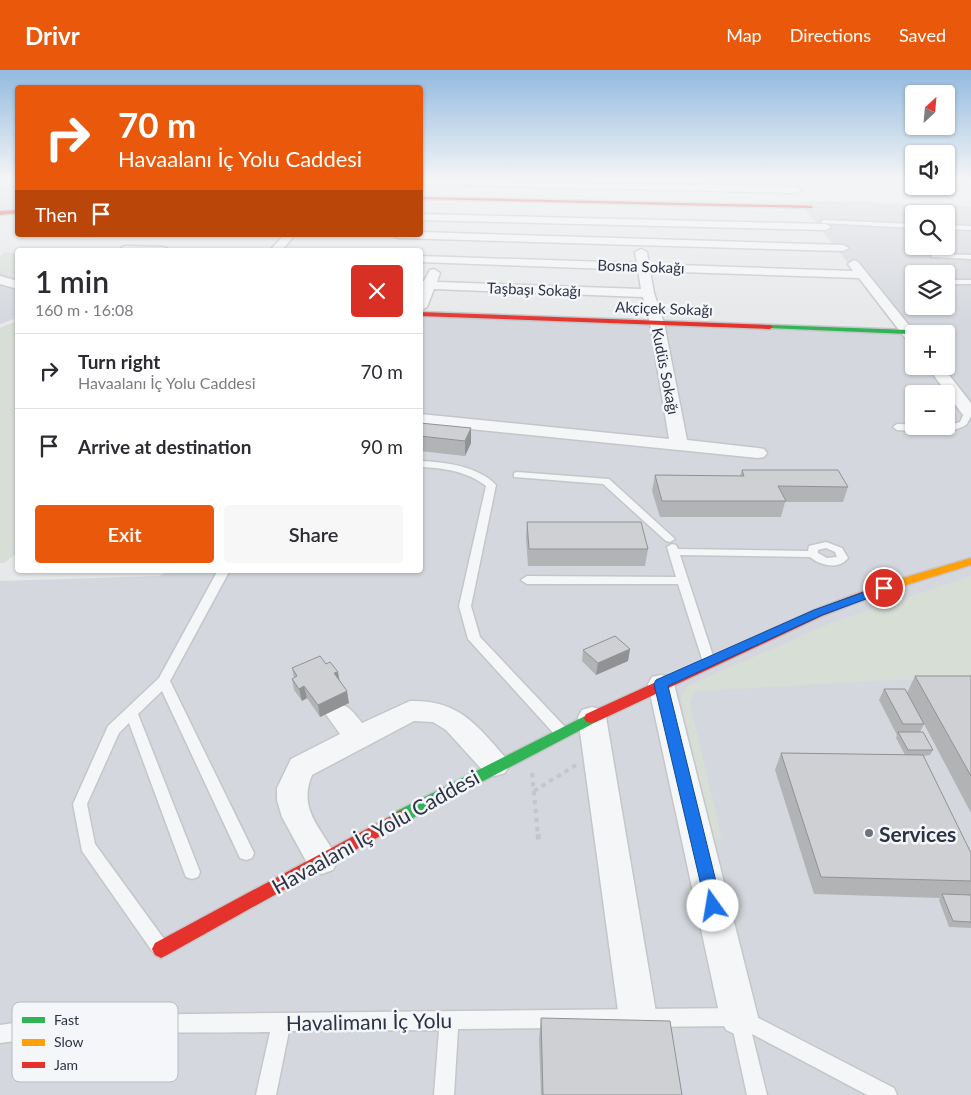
<!DOCTYPE html>
<meta charset="utf-8">
<style>
:root{--surface:#fff;--page:#f7f7f7;--text:#2b2b33;--muted:#7c7c81;--line:#e1e1e2;--accent:#ea580c}
body{margin:0;font-family:Lato,sans-serif;background:var(--page);color:var(--text);height:100vh;display:flex;flex-direction:column;font-size:19px;white-space:nowrap}
*{box-sizing:border-box;margin:0}
p{font-size:16px;color:var(--muted)}
.icon{flex:none;width:28px;height:28px;fill:none;stroke:currentColor;stroke-width:2;stroke-linecap:round;stroke-linejoin:round}
.map{position:relative;flex:1;overflow:hidden}
.details{position:absolute;left:15px;top:178px;width:408px;height:325px;display:flex;flex-direction:column;background:var(--surface);border-radius:5px;box-shadow:0 1px 4px #0004}
.details>*{flex:none}
.guide{position:absolute;left:15px;top:15px;width:408px;height:152px;border-radius:5px;box-shadow:0 1px 4px #0004;background:#ea580c;color:#fff;overflow:hidden}
.needle{width:32px;rotate:26deg}
.tools{position:absolute;left:905px;top:15px;display:grid;gap:10px}
.tools a{display:grid;place-items:center;width:50px;height:50px;border-radius:5px;background:var(--surface);box-shadow:0 1px 4px #0004;font-size:25px}
.pin{position:absolute;display:grid;place-items:center;width:42px;height:42px;color:#fff;margin:-21px;border:2px solid #fff;border-radius:50%;box-shadow:0 1px 5px #0007}
.me{position:absolute;width:55px;margin:-28px;rotate:347deg;stroke-linejoin:round;filter:drop-shadow(0 0 4px #0008)}
.turn{display:flex;align-items:center;gap:18px;height:105px;padding:0 20px;font-size:22px}
.turn .icon{width:65px;height:65px;stroke-width:2.5}
.turn b{display:block;font-size:35px;line-height:42px}
.then{display:flex;align-items:center;height:48px;padding:0 20px;background:#0003;gap:10px;font-size:19px}
.round{display:grid;place-items:center;flex:none;width:52px;height:52px;border-radius:5px;background:var(--page)}
.overview{display:flex;align-items:center;justify-content:space-between;height:85px;padding:0 20px}
h1{font-size:30px;font-weight:600;line-height:38px}
.action{display:flex;gap:10px;margin-top:auto;padding:10px 20px}
.action a{flex:1;height:58px;border-radius:5px;background:var(--accent);color:#fff;font-size:20px;font-weight:600;line-height:58px;text-align:center}
.action a+a{background:var(--page);color:var(--text)}
ul{padding:0;list-style:none}
li{display:flex;align-items:center;gap:15px;height:75px;padding:0 20px;border-top:1px solid var(--line)}
li div{flex:1}
li b{display:block;font-size:19px}
li em{font-style:normal}
header{display:flex;align-items:center;gap:30px;box-sizing:border-box;height:70px;padding:0 25px;background:var(--accent);color:#fff}
header strong{font-size:24px}
nav{display:flex;gap:28px;margin-inline-start:auto;font-size:18px}
.map>svg:first-child{display:block}
.built{fill:#d4d7dd;fill-rule:evenodd}
.green{fill:#d6ded6}
.lines{fill:none;stroke-linecap:round;stroke-linejoin:round}
.lane-casing{stroke:#c4c6c8;stroke-width:3}
.street-casing{stroke:#c4c6c8;stroke-width:3}
.fast-casing{stroke:#c4c6c8;stroke-width:3}
.slow-casing{stroke:#c4c6c8;stroke-width:3}
.jam-casing{stroke:#c4c6c8;stroke-width:3}
.path-far1{stroke:#c5c6ca;stroke-width:4;stroke-dasharray:4.5 4.5;stroke-linecap:butt}
.path{stroke:#c5c6ca;stroke-width:5;stroke-dasharray:5.5 5.5;stroke-linecap:butt}
.lane{fill:#f5f6f7;fill-rule:evenodd}
.street{fill:#f5f6f7;fill-rule:evenodd}
.fast{fill:#30b455;fill-rule:evenodd}
.slow{fill:#ff9f0a;fill-rule:evenodd}
.jam{fill:#e5322d;fill-rule:evenodd}
.wall{fill:#b1b3b5}
.shaded-wall{fill:#909294}
.building{fill:#ced0d3;stroke:#909294}
.route{fill:#1a73e8;stroke:#114b97}
.poi-dot{fill:#6c737f;stroke:#f4f6f9;stroke-width:2}
.labels{text-anchor:middle;dominant-baseline:central;stroke-width:5;stroke-linejoin:round;paint-order:stroke}
.far-street-label{font-size:15px;fill:#2b3445;stroke:#f4f6f9}
.near-street-label{font-size:21px;fill:#2b3445;stroke:#f4f6f9}
.near-poi-label{font-size:21px;font-weight:bold;fill:#2b3445;stroke:#f4f6f9;text-anchor:start}
.key{fill:#f4f6f9;stroke:#b8bcc3;stroke-width:1}
.key-label{font-size:14px;fill:#2b3445}
</style>
<header>
<strong>Drivr</strong>
<nav><a>Map</a><a>Directions</a><a>Saved</a></nav>
</header>
<div class="map">
<svg width="971" height="1025" viewBox="0 0 971 1025">
<rect width="100%" height="100%" fill="#e6e8ea"/>
<path class="built" d="M0 110H17V144L0 146Z
M828 131 971 137V1025H0V511L159 506 169 500H420V242L901 259 799 132ZM914 144H946V176H914ZM914 204H946V236H914ZM914 264H946V296H914ZM914 324H946V356H914Z
M0 201 18 208 17 248 0 254Z"/>
<path class="green" d="M5 182 17 184V206L0 201V186Z
M17 251V483L4 493H0V258Z
M971 506V610H896L701 621 694 623 690 633 722 769 717 770 713 766 681 631C681 623 685 619 691 614L833 552Z"/>
<g class="lines">
<defs>
<path id="lane" d="M0 112 18 114V116L0 114Z
M823 150 914 154V158L821 153Z
M946 155 971 156V160L946 159Z
M933 184 971 185V189L931 187Z
M946 210H971V214H946Z
M966 339H971V346L967 354C952 366 916 361 897 360L893 357 897 354 946 356 960 352Z
M420 391C445 392 478 396 496 415L471 536 480 567 566 658 568 662 566 666 561 667 556 666 468 569 459 536 486 416C467 401 443 398 420 397Z
M517 402 609 409 675 469 670 472 666 471 603 414 514 407V403Z
M826 472 842 478 848 488C839 500 821 496 810 487L680 485 715 592 713 595H705L703 592 678 514H527L521 510 527 506 676 507 667 477 672 474 676 475 678 479 808 481 809 476ZM826 478 835 482 837 487 827 488 818 483V480Z
M218 500H230L170 611 254 783 252 788 246 790 240 788 162 621 138 644 200 802 198 807 192 809 186 807 184 802 129 653 119 663 87 734 95 774 164 869 167 875 164 881 158 883 152 881 82 781 73 734 108 656 159 608Z
M739 938 894 1018 897 1025H867L752 964 767 1025H747L732 956 458 959 454 1025H434L439 960 289 961 276 1025H256L270 962C180 963 89 960 0 973V955L41 949 104 945Z"/>
<path id="street" d="M420 110 796 117 801 120 796 123 420 114Z
M420 144 826 154 831 157 826 160 420 150Z
M420 162 843 175 849 178 843 181 398 168 393 165H420Z
M284 165H295L282 180H270Z
M126 176 164 177 170 180H121L122 177Z
M641 179 647 182 649 194 853 201 848 194 854 190 858 192 916 264H914V274L909 273 859 208 650 201 654 223 664 253 687 370 758 378 764 379 767 383 764 387 758 388 420 354V344L669 369 650 253 643 227 434 219 427 237 420 241V211H424L430 200 434 199 440 203 437 212 641 219 638 200 420 192V186L637 193 635 182Z
M0 206 18 211V219L0 214Z
M927 296H942L971 333V346L963 345Z
M661 605 670 607 674 614 758 947 752 960 739 966 726 960 720 947 648 614 652 607Z
M410 631C458 630 475 653 505 687L509 695 505 703 495 706 485 703 446 660 433 652 414 651 312 705C297 741 323 759 338 790L333 800 322 804 311 800 282 747 277 730V718L291 689 340 664 325 643 328 636C346 630 352 641 362 653Z
M592 637 602 640 606 647 657 948 651 961 638 967 625 961 619 948 578 647 582 640Z"/>
<path id="fast" d="M770 255 908 260 912 262 908 264 768 258V256Z
M591 643 596 644 598 648 596 652 407 751 402 752 397 751 394 746 397 741Z"/>
<path id="slow" d="M971 488V495L880 523 874 519 876 516Z"/>
<path id="jam" d="M420 127 811 136 813 137 811 138 420 129Z
M18 140V143L0 145V141Z
M420 242 770 255 773 257 770 259 420 246Z
M880 515 886 519 884 522 822 546 596 652 591 653 586 652 584 648 586 644 814 540Z
M402 740 407 741 410 746 407 751 167 885 161 888 155 885 152 879 155 873Z"/>
</defs>
<use href="#lane" class="lane-casing"/>
<use href="#street" class="street-casing"/>
<use href="#fast" class="fast-casing"/>
<use href="#slow" class="slow-casing"/>
<use href="#jam" class="jam-casing"/>
<path class="path-far1" d="M532 703 538 765
M534 721 576 695"/>
<path class="path" d="M538 764 539 774"/>
<use href="#lane" class="lane"/>
<use href="#street" class="street"/>
<use href="#fast" class="fast"/>
<use href="#slow" class="slow"/>
<use href="#jam" class="jam"/>
</g>
<path class="wall" d="M858 110H907L906 113Z
M420 353 471 373 465 386 420 381Z
M742 400 848 417 843 432H785L781 447H660L652 421 655 405 740 406Z
M527 452 648 479 645 496H528L526 468Z
M630 579 628 591 596 605 582 591 583 580Z
M292 598 339 610 349 633 320 647 307 628 302 631 294 620 292 609 294 608Z
M915 606H971V743L924 654 920 662 933 680 930 685 923 686 971 783V858L949 857 939 830 940 828 814 824 775 700 781 683 905 685 896 668 897 665 879 630 884 619 907 623Z
M541 948 682 1025H541L539 969Z"/>
<path class="shaded-wall" d="M471 358V373L465 386V371Z
M630 579 628 591 596 605 598 593Z
M338 602 340 613 334 603Z
M304 616 307 628 302 631 299 619Z
M347 621 349 633 320 647 318 635Z"/>
<path class="building" d="M420 353 471 358 465 371 420 366Z
M742 400H838L848 417 778 416 786 431H662L655 405 744 406Z
M527 452H641L648 479H529Z
M615 566 630 579 598 593 583 580Z
M320 586 326 594 330 592 338 602 334 603 347 621 318 635 304 616 299 619 292 609 297 606 292 598Z
M915 606H971V706Z
M884 619H905L924 654H903Z
M898 662H923L933 680H908Z
M781 683 923 685 971 783V811L821 807Z
M942 824 971 825V852L953 851Z
M541 948 670 951 682 1025H543Z"/>
<linearGradient id="sky" x2="0" y2="1"><stop stop-color="#93bae0"/><stop offset="0.43" stop-color="#f4f5f6"/><stop offset="1" stop-color="#f4f5f6" stop-opacity="0"/></linearGradient>
<rect width="971" height="253" fill="url(#sky)"/>
<path class="route" d="M884 515 888 516 890 518 888 521 822 545 668 616 722 836 719 841 713 844 707 841 654 614 656 610 814 540Z"/>
<circle class="poi-dot" cx="869" cy="763" r="5"/>
<g class="labels">
<g class="far-street-label">
<text transform="translate(641 196) rotate(2)">Bosna Sokağı</text>
<text transform="translate(534 219) rotate(2)">Taşbaşı Sokağı</text>
<text transform="translate(664 238) rotate(2)">Akçiçek Sokağı</text>
<text transform="translate(666 301) rotate(79)">Kudüs Sokağı</text>
</g>
<g class="near-street-label">
<text transform="translate(375 761) rotate(-29)">Havaalanı İç Yolu Caddesi</text>
<text transform="translate(369 951) rotate(-1)">Havalimanı İç Yolu</text>
</g>
<g class="near-poi-label">
<text x="879" y="763">Services</text>
</g>
</g>
<rect x="12" y="932" width="166" height="80" rx="8" class="key"/>
<rect x="22" y="947" width="23" height="6" fill="#30b455"/>
<rect x="22" y="969" width="23" height="7" fill="#ff9f0a"/>
<rect x="22" y="992" width="23" height="6" fill="#e5322d"/>
<g class="key-label">
<text x="54" y="955">Fast</text>
<text x="54" y="977">Slow</text>
<text x="54" y="1000">Jam</text>
</g>
</svg>
<div class="tools">
<a><svg class="needle" viewBox="-14 -14 28 28"><path d="M0-13l5 13h-10z" fill="#e53935"/><path d="M0 13l5-13h-10z" fill="#7c7c81"/></svg></a>
<a><svg class="icon" aria-label="sound" viewBox="0 0 24 24"><path d="M4 9h4l5-4v14l-5-4H4zM17 9q2 3 0 6"/></svg></a>
<a><svg class="icon" aria-label="search" viewBox="0 0 24 24"><circle cx="10" cy="10" r="6"/><path d="M15 15l6 6"/></svg></a>
<a><svg class="icon" aria-label="layers" viewBox="0 0 24 24"><path d="M12 4l9 5-9 5-9-5zM3 14l9 5 9-5"/></svg></a>
<a>+</a>
<a>−</a>
</div>
<div class="pin" style="left:884px;top:518px;background:#d93025"><svg class="icon" aria-label="arrive" viewBox="0 0 24 24"><path d="M6 21V4h12l-3 4 3 4H6"/></svg></div>
<svg class="me" style="left:713px;top:836px" viewBox="-20 -20 40 40"><circle r="19" fill="#fff"/><path d="M0-13L10 11 0 6-10 11z" fill="#1a73e8"/></svg>
<div class="guide">
<div class="turn"><svg class="icon" aria-label="right" viewBox="0 0 24 24"><path d="M7 20v-9h11M14 6l5 5-5 5"/></svg><div><b>70 m</b>Havaalanı İç Yolu Caddesi</div></div>
<div class="then">Then<svg class="icon" aria-label="arrive" viewBox="0 0 24 24"><path d="M6 21V4h12l-3 4 3 4H6"/></svg></div>
</div>
<section class="details">
<div class="overview"><div><h1>1 min</h1><p>160 m · 16:08</p></div><a class="round" style="background:#d93025;color:#fff"><svg class="icon" aria-label="close" viewBox="0 0 24 24"><path d="M6 6l12 12M18 6L6 18"/></svg></a></div>
<ul>
<li><svg class="icon" aria-label="right" viewBox="0 0 24 24"><path d="M7 20v-9h11M14 6l5 5-5 5"/></svg><div><b>Turn right</b><p>Havaalanı İç Yolu Caddesi</p></div><em>70 m</em></li>
<li><svg class="icon" aria-label="arrive" viewBox="0 0 24 24"><path d="M6 21V4h12l-3 4 3 4H6"/></svg><div><b>Arrive at destination</b></div><em>90 m</em></li>
</ul>
<div class="action"><a>Exit</a><a>Share</a></div>
</section>
</div>
